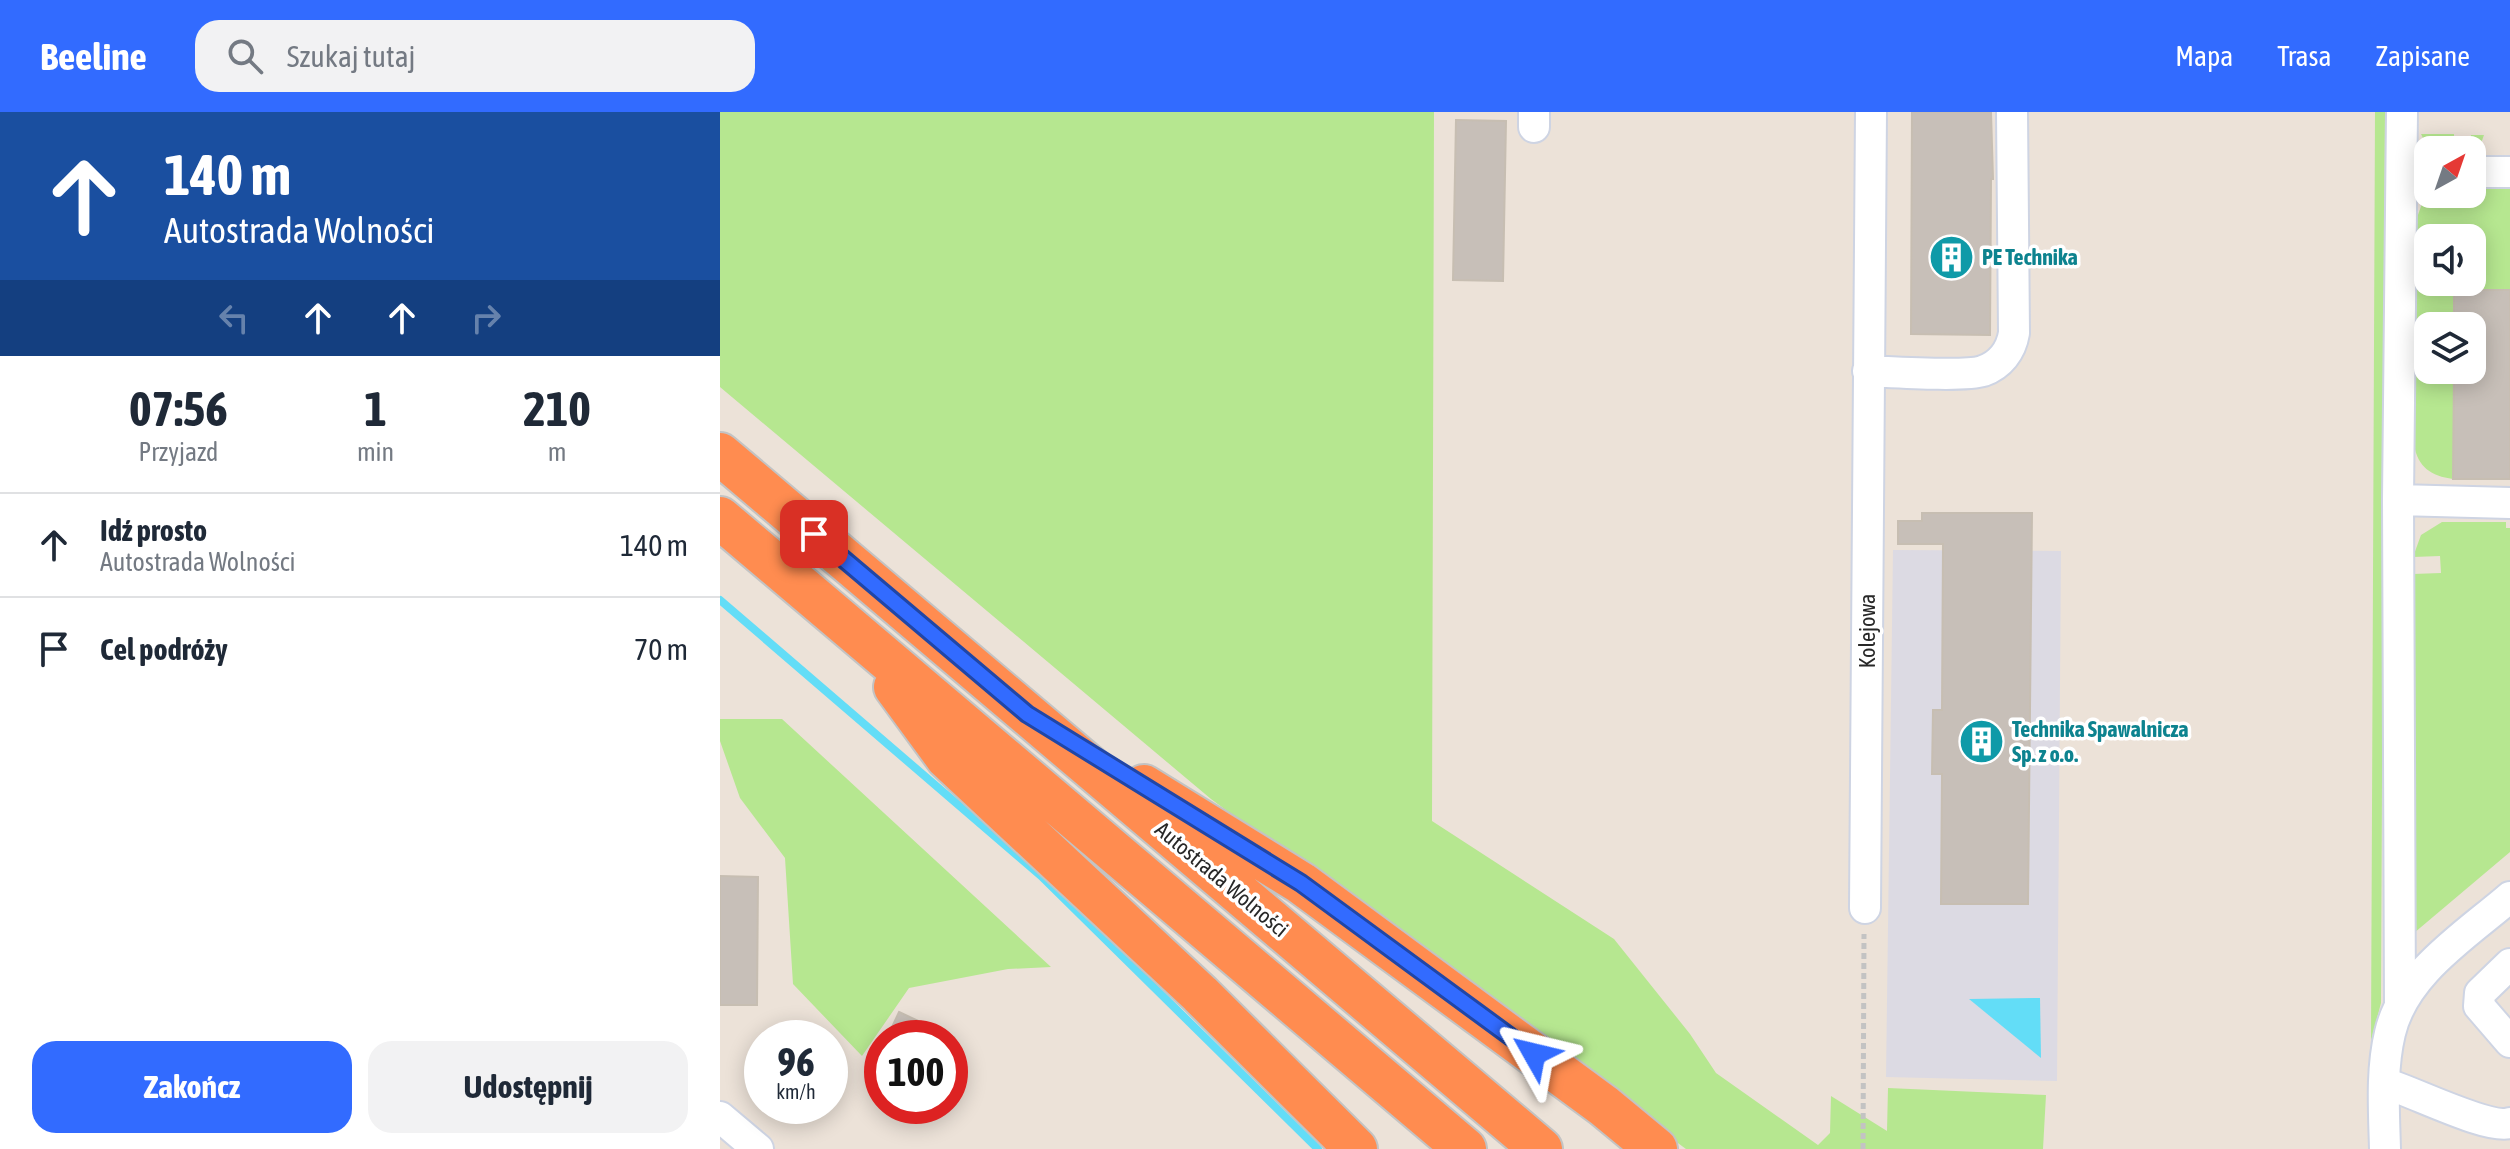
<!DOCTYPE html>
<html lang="pl">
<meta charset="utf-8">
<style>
:root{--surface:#fff;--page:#f2f2f3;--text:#1f2937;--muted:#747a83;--line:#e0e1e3;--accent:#326bff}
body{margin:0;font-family:"Asap Condensed",sans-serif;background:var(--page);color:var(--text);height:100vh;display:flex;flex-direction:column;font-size:30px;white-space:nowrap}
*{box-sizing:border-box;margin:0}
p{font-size:26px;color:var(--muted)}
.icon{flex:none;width:44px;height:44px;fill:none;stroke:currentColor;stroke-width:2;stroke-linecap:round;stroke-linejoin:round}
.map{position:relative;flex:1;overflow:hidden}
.drawer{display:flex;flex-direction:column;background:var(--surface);width:720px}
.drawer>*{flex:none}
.top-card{background:#1a4fa0;color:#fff;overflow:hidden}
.needle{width:52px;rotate:40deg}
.fabs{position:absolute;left:1694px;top:24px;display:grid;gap:16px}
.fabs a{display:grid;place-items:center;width:72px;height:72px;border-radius:16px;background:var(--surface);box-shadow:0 4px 20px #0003;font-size:40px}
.speed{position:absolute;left:24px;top:908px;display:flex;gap:16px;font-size:40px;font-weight:700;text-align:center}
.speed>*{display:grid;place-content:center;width:104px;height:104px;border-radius:50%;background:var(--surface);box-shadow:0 4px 20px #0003;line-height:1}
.speed small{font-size:20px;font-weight:400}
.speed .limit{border:12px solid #d22;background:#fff;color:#111}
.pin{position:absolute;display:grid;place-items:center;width:68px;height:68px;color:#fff;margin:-34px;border-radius:16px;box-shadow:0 4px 12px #0006}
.me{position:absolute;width:88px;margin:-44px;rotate:307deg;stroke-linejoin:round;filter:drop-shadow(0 0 6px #0008)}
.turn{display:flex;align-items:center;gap:28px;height:168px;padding:0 32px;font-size:36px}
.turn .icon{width:104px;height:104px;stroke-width:2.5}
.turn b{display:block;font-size:56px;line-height:68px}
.lanes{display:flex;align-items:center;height:76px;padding:0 32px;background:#0003;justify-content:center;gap:40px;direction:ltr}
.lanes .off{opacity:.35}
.eta{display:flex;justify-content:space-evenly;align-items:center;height:136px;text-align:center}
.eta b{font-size:48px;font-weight:700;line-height:56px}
.action{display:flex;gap:16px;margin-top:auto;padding:16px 32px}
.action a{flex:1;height:92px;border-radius:24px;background:var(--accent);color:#fff;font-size:32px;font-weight:700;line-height:92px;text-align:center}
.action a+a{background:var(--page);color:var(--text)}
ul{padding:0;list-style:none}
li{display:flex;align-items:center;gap:24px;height:104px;padding:0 32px;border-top:2px solid var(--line)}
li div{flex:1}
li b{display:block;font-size:30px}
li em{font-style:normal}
header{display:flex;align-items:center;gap:48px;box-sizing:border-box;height:112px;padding:0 40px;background:var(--accent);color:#fff}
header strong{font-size:38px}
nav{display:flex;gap:44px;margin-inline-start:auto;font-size:28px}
.search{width:560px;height:72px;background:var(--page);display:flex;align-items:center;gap:20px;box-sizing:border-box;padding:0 28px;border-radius:24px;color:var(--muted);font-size:30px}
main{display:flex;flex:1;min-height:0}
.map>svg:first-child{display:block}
.industrial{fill:#dcdae3}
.green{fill:#b6e790}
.water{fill:#63ddf7}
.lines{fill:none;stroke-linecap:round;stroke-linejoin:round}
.stream{stroke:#63ddf7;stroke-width:8}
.building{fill:#c7bfb8;stroke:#c7beb2;stroke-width:2}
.minor-casing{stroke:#ced4e3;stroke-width:34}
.highway-casing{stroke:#c3c3c3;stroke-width:46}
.path{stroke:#c3c3c3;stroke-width:5;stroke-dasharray:6 4;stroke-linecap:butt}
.minor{stroke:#fff;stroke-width:30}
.highway{stroke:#ff8c50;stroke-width:42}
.route-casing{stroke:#2046a6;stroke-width:20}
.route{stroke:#326bff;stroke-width:14}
.labels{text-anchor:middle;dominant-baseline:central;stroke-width:7;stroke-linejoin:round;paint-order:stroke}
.culture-label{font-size:22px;font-weight:bold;fill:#0d838f;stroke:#fff;text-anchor:start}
.street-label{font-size:22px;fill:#282828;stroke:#fff}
</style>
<header>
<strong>Beeline</strong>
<div class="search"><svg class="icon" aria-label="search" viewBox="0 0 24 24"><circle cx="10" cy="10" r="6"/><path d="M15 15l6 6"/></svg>Szukaj tutaj</div>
<nav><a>Mapa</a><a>Trasa</a><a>Zapisane</a></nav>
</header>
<main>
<section class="drawer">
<div class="top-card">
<div class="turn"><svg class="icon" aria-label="ahead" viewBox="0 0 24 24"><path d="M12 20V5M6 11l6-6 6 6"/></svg><div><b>140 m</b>Autostrada Wolności</div></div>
<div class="lanes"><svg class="icon off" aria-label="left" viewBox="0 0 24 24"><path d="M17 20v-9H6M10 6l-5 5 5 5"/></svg><svg class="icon" aria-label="ahead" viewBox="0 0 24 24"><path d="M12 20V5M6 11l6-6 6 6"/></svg><svg class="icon" aria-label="ahead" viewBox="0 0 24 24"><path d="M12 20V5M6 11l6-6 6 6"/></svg><svg class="icon off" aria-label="right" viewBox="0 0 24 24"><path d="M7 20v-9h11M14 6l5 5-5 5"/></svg></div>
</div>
<div class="eta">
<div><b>07:56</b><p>Przyjazd</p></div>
<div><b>1</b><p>min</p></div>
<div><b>210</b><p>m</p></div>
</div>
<ul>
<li><svg class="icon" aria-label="ahead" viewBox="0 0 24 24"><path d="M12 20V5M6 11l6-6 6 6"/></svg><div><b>Idź prosto</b><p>Autostrada Wolności</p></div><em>140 m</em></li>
<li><svg class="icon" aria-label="arrive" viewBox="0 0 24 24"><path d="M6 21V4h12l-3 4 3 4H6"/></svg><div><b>Cel podróży</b></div><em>70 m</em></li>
</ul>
<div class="action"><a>Zakończ</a><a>Udostępnij</a></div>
</section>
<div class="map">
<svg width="1790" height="1037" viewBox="0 0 1790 1037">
<rect width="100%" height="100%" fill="#ece2d8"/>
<path class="industrial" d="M1173 438 1341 439 1337 969 1166 965Z"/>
<path class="green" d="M0 0H714L712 709 894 827 970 922 996 961 1098 1033 1110 1021 1111 984 1167 1019 1168 976 1326 983 1323 1037H966L491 687 0 275Z
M1655 0H1665L1661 891 1651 929Z
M1701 22H1734V35L1749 36 1751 23H1764L1759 37 1752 42V38H1709Z
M1752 76H1790V178H1751L1752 126H1708V170H1734V214H1708V258H1734L1733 367C1711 364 1698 355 1694 333V114L1704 86 1712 82H1752Z
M1722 410H1786V416H1790V740L1694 821 1693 462 1721 461 1720 444 1693 445 1701 423Z
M0 607H62L331 855 288 857 189 876 142 944 73 872 65 746 20 686 0 629Z"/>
<path class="water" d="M1320 886 1321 946 1249 887Z"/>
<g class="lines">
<path class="stream" d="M0 488 321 764 598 1037"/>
</g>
<path class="building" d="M1192 0H1271L1273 67H1271L1270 223 1191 222Z
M736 8 786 9 783 169 733 168Z
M1734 178H1790V367H1733L1734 258H1752V214H1734Z
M1202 401H1312L1308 792H1221L1222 662H1212L1213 598H1222L1223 432H1178V409H1202Z
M0 764 38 765 37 893H0Z
M179 900 235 926H167Z"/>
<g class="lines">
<defs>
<path id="minor" d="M814 15V0
M1752 60H1790
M1148 259C1172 260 1244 265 1263 259 1280 253 1291 239 1294 221L1292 0
M1678 388 1790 391
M1145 796 1151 0
M1790 852 1760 881 1759 894 1790 930
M1680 894 1678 388 1682 0
M1664 971C1692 979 1768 1018 1790 1011
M0 1005 38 1037
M1665 1037C1664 999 1661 958 1670 921 1684 861 1746 823 1790 785"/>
<path id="highway" d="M0 342 821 1037
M0 406 745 1037
M175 575 227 646 480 882 636 1037
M424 674 581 771 884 994 936 1037"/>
</defs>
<use href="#minor" class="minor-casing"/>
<use href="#highway" class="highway-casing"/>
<path class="path" d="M1143 1037 1144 822"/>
<use href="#minor" class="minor"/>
<use href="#highway" class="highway"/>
</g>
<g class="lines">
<defs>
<path id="route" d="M94 422 307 602 581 771 814 942"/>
</defs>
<use href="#route" class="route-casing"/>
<use href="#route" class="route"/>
</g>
<defs>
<symbol id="building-disc" viewBox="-11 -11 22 22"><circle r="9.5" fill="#0f9aa8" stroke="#fff"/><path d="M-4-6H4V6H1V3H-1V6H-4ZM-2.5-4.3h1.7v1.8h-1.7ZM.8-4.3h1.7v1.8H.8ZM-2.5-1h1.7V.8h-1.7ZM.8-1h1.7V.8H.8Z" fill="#fff"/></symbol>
</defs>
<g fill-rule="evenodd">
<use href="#building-disc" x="1206" y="120" width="51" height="51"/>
<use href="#building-disc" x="1236" y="604" width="51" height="51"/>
</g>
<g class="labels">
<g class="culture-label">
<text x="1262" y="145">PE Technika</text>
<text x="1292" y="617">Technika Spawalnicza<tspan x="1292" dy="25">Sp. z o.o.</tspan></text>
</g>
<g class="street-label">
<text transform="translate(1147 519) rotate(-90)">Kolejowa</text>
<text transform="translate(502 767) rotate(40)">Autostrada Wolności</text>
</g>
</g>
</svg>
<div class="fabs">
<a><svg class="needle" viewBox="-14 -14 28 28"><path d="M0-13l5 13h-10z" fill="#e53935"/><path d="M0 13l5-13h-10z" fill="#747a83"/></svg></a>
<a><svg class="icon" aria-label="sound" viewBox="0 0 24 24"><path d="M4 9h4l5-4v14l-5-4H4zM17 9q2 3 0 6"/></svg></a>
<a><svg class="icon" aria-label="layers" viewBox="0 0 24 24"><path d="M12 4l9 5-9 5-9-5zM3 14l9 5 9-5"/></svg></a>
</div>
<div class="speed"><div>96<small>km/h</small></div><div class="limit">100</div></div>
<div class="pin" style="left:94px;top:422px;background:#d93025"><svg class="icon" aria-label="arrive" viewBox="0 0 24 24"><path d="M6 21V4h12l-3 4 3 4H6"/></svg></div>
<svg class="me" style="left:814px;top:942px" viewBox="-20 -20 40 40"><path d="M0-17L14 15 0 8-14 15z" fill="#326bff" stroke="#fff" stroke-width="4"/></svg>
</div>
</main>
